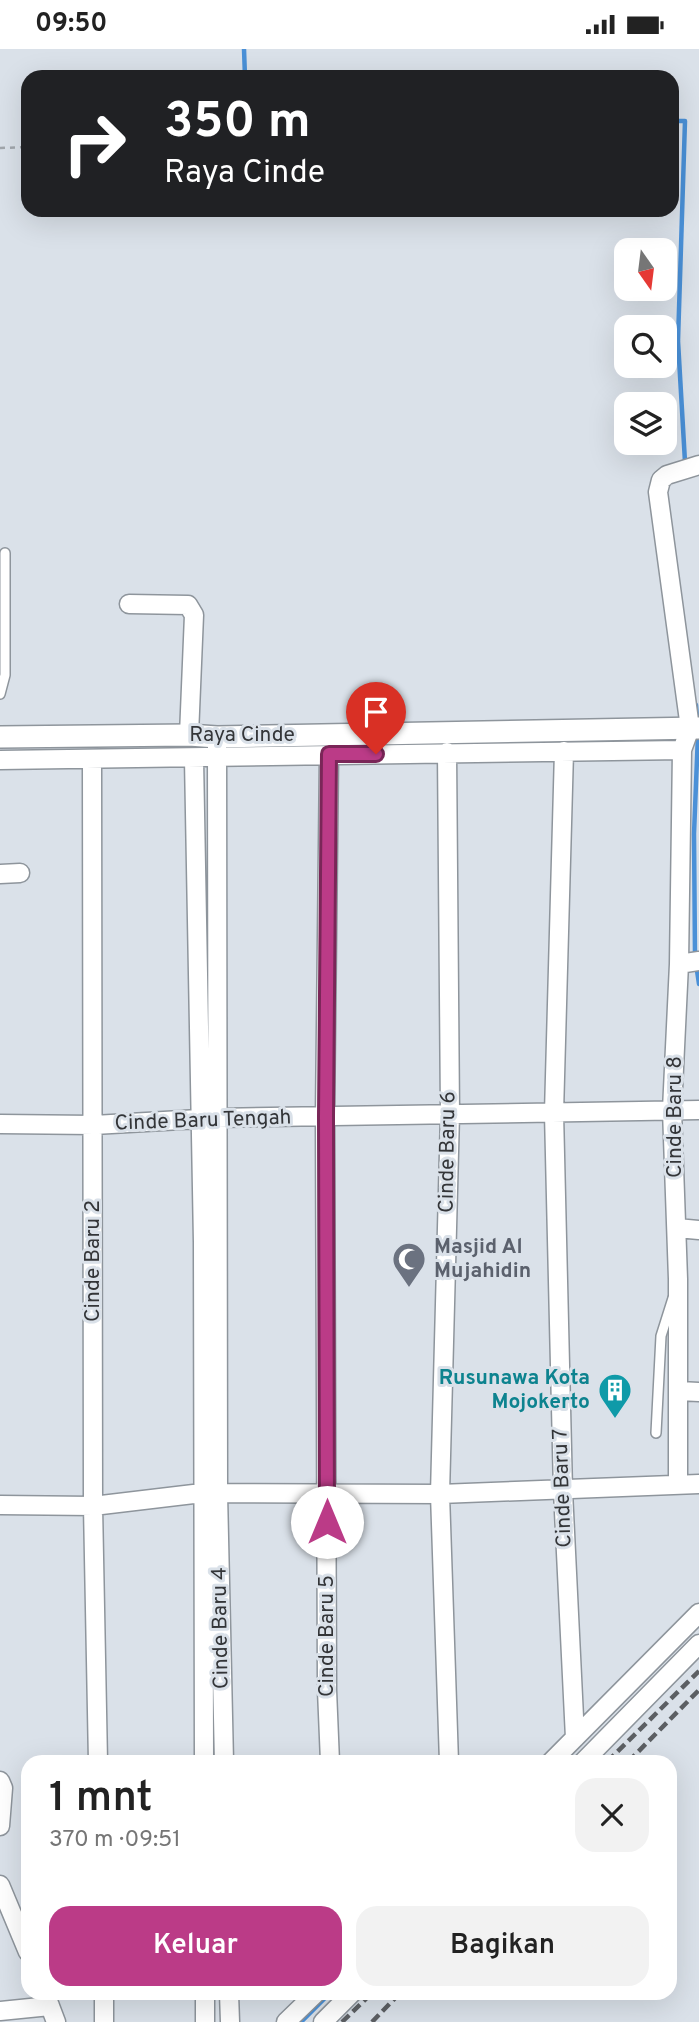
<!DOCTYPE html>
<html lang="id">
<meta charset="utf-8">
<style>
:root{--surface:#fff;--page:#f2f2f2;--text:#222;--muted:#767676;--accent:#bb3b87}
body{margin:0;font-family:Overpass,sans-serif;background:var(--page);color:var(--text);height:100vh;display:flex;flex-direction:column;font-size:26px;white-space:nowrap}
*{box-sizing:border-box;margin:0}
p{font-size:23px;color:var(--muted)}
.icon{flex:none;width:38px;height:38px;fill:none;stroke:currentColor;stroke-width:2;stroke-linecap:round;stroke-linejoin:round}
.map{position:relative;flex:1;overflow:hidden}
.side{position:absolute;left:21px;top:1706px;width:656px;height:245px;display:flex;flex-direction:column;background:var(--surface);border-radius:21px;box-shadow:0 7px 28px #0002}
.side>*{flex:none}
.hud{position:absolute;left:21px;top:21px;width:658px;height:147px;border-radius:21px;box-shadow:0 7px 28px #0002;background:#202124;color:#fff;overflow:hidden}
.needle{width:46px;rotate:166deg}
.controls{position:absolute;left:614px;top:189px;display:grid;gap:14px}
.controls a{display:grid;place-items:center;width:63px;height:63px;border-radius:14px;background:var(--surface);box-shadow:0 7px 28px #0002;font-size:35px}
.pin{position:absolute;display:grid;place-items:center;width:60px;height:60px;color:#fff;margin:-72px -30px;border-radius:50% 50% 50% 0;rotate:-45deg;box-shadow:0 0 7px #0007}
.pin .icon{rotate:45deg}
.me{position:absolute;width:77px;margin:-38px;rotate:0deg;stroke-linejoin:round;filter:drop-shadow(0 0 5px #0008)}
.turn{display:flex;align-items:center;gap:24px;height:147px;padding:0 28px;font-size:32px}
.turn .icon{width:91px;height:91px;stroke-width:2.5}
.turn b{display:block;font-size:49px;line-height:60px}
.round{display:grid;place-items:center;flex:none;width:74px;height:74px;border-radius:21px;background:var(--page)}
.headline{display:flex;align-items:center;justify-content:space-between;height:119px;padding:0 28px}
h1{font-size:42px;font-weight:600;line-height:52px}
.action{display:flex;gap:14px;margin-top:auto;padding:14px 28px}
.action a{flex:1;height:80px;border-radius:21px;background:var(--accent);color:#fff;font-size:28px;font-weight:600;line-height:80px;text-align:center}
.action a+a{background:var(--page);color:var(--text)}
.status{display:flex;justify-content:space-between;align-items:center;height:49px;padding:0 35px;background:var(--surface);direction:ltr}
.status svg{height:19px;fill:currentColor}
.map>svg:first-child{display:block}
.lines{fill:none;stroke-linecap:round;stroke-linejoin:round}
.stream{stroke:#4a90d7;stroke-width:4.5}
.service-casing{stroke:#8e959c;stroke-width:12}
.minor-casing{stroke:#8e959c;stroke-width:21}
.tertiary-casing{stroke:#8e959c;stroke-width:24}
.path{stroke:#a1a6ac;stroke-width:2.5;stroke-dasharray:5 5;stroke-linecap:butt}
.service{stroke:#fff;stroke-width:9}
.minor{stroke:#fff;stroke-width:18}
.tertiary{stroke:#fff;stroke-width:21}
.rail{stroke:#5c5f63;stroke-width:4.5;stroke-dasharray:10 5;stroke-linecap:butt}
.route-casing{stroke:#7a2658;stroke-width:18}
.route{stroke:#bb3b87;stroke-width:12}
.labels{text-anchor:middle;dominant-baseline:central;stroke-width:6;stroke-linejoin:round;paint-order:stroke}
.street-label{font-size:21px;fill:#333538;stroke:#dae1e9}
.worship-label{font-size:21px;font-weight:bold;fill:#5b616d;stroke:#dae1e9;text-anchor:start}
.culture-label{font-size:21px;font-weight:bold;fill:#0d838f;stroke:#dae1e9;text-anchor:end}
</style>
<div class="status"><b>09:50</b><svg viewBox="0 0 49 12"><path d="M0 12V9h3v3zM5 12V6h3v6zM10 12V3h3v9zM15 12V0h3v12zM26 1h20v11H26zM47 4h2v5h-2z"/></svg></div>
<div class="map">
<svg width="699" height="1973" viewBox="0 0 699 1973">
<rect width="100%" height="100%" fill="#dae1e9"/>
<g class="lines">
<path class="stream" d="M244 0 245 28
M672 72H685L678 292 685 413
M696 656 697 669
M695 907 694 785 698 685
M696 915 699 935
M301 1973 330 1944"/>
<defs>
<path id="service" d="M0 645 5 626V504
M656 1384 661 1287 673 1249"/>
<path id="minor" d="M129 555 188 556 194 566 189 686
M217 688 218 1444 224 1713
M564 702 554 1064 563 1442 575 1689
M447 703 450 1065 440 1445 449 1713
M329 705 325 1067 327 1641 330 1713
M194 710 203 1193 204 1713
M0 711 682 701 690 679 658 443 661 431 667 426 699 416
M92 711 93 1457 98 1713
M0 825 20 824
M679 915 699 912
M0 1075 94 1076 216 1069 699 1061
M677 1179 699 1181
M679 1342 699 1343
M678 1435V1230L672 1061 679 915 682 701
M0 1456 93 1457 202 1444 440 1445 699 1435
M551 1713 699 1564
M583 1713 699 1595
M0 1732 3 1739 0 1777
M0 1836 28 1903
M45 1944 56 1973
M104 1944V1973
M205 1944V1973
M229 1944 230 1973
M0 1962 50 1957
M286 1973 316 1944
M323 1973 352 1944"/>
<path id="tertiary" d="M0 688 189 686 217 688 699 679"/>
</defs>
<use href="#service" class="service-casing"/>
<use href="#minor" class="minor-casing"/>
<use href="#tertiary" class="tertiary-casing"/>
<path class="path" d="M0 99 28 98"/>
<use href="#service" class="service"/>
<use href="#minor" class="minor"/>
<use href="#tertiary" class="tertiary"/>
<path class="rail" d="M607 1713 699 1622
M628 1713 699 1641
M342 1973 372 1944
M372 1973 400 1944"/>
</g>
<g class="lines">
<defs>
<path id="route" d="M327 1473 326 1068 329 705H376"/>
</defs>
<use href="#route" class="route-casing"/>
<use href="#route" class="route"/>
</g>
<defs>
<symbol id="mosque-pin" viewBox="-11 -11 22 30"><path d="M0 17L-7.5 6A9.5 9.5 0 1 1 7.5 6Z" fill="#6b7280" stroke="#dae1e9"/><path d="M3.5-4.9A6 6 0 1 0 3.5 4.9A5 5 0 1 1 3.5-4.9Z" fill="#fff"/></symbol>
<symbol id="building-pin" viewBox="-11 -11 22 30"><path d="M0 17L-7.5 6A9.5 9.5 0 1 1 7.5 6Z" fill="#0f9aa8" stroke="#dae1e9"/><path d="M-4-6H4V6H1V3H-1V6H-4ZM-2.5-4.3h1.7v1.8h-1.7ZM.8-4.3h1.7v1.8H.8ZM-2.5-1h1.7V.8h-1.7ZM.8-1h1.7V.8H.8Z" fill="#fff"/></symbol>
</defs>
<g fill-rule="evenodd">
<use href="#mosque-pin" x="390" y="1191" width="38" height="52"/>
<use href="#building-pin" x="596" y="1322" width="38" height="52"/>
</g>
<g class="labels">
<g class="street-label">
<text x="242" y="686">Raya Cinde</text>
<text transform="translate(675 1068) rotate(-90)">Cinde Baru 8</text>
<text transform="translate(203 1072) rotate(-2)">Cinde Baru Tengah</text>
<text transform="translate(448 1103) rotate(-89)">Cinde Baru 6</text>
<text transform="translate(93 1212) rotate(-90)">Cinde Baru 2</text>
<text transform="translate(563 1439) rotate(-92)">Cinde Baru 7</text>
<text transform="translate(221 1579) rotate(-91)">Cinde Baru 4</text>
<text transform="translate(327 1587) rotate(-90)">Cinde Baru 5</text>
</g>
<g class="worship-label">
<text x="434" y="1198">Masjid Al<tspan x="434" dy="24">Mujahidin</tspan></text>
</g>
<g class="culture-label">
<text x="590" y="1329">Rusunawa Kota<tspan x="590" dy="24">Mojokerto</tspan></text>
</g>
</g>
</svg>
<div class="controls">
<a><svg class="needle" viewBox="-14 -14 28 28"><path d="M0-13l5 13h-10z" fill="#e53935"/><path d="M0 13l5-13h-10z" fill="#767676"/></svg></a>
<a><svg class="icon" aria-label="search" viewBox="0 0 24 24"><circle cx="10" cy="10" r="6"/><path d="M15 15l6 6"/></svg></a>
<a><svg class="icon" aria-label="layers" viewBox="0 0 24 24"><path d="M12 4l9 5-9 5-9-5zM3 14l9 5 9-5"/></svg></a>
</div>
<div class="pin" style="left:376px;top:705px;background:#d93025"><svg class="icon" aria-label="arrive" viewBox="0 0 24 24"><path d="M6 21V4h12l-3 4 3 4H6"/></svg></div>
<svg class="me" style="left:327px;top:1473px" viewBox="-20 -20 40 40"><circle r="19" fill="#fff"/><path d="M0-13L10 11 0 6-10 11z" fill="#bb3b87"/></svg>
<div class="hud">
<div class="turn"><svg class="icon" aria-label="right" viewBox="0 0 24 24"><path d="M7 20v-9h11M14 6l5 5-5 5"/></svg><div><b>350 m</b>Raya Cinde</div></div>
</div>
<section class="side">
<div class="headline"><div><h1>1 mnt</h1><p>370 m · 09:51</p></div><a class="round"><svg class="icon" aria-label="close" viewBox="0 0 24 24"><path d="M6 6l12 12M18 6L6 18"/></svg></a></div>
<div class="action"><a>Keluar</a><a>Bagikan</a></div>
</section>
</div>
